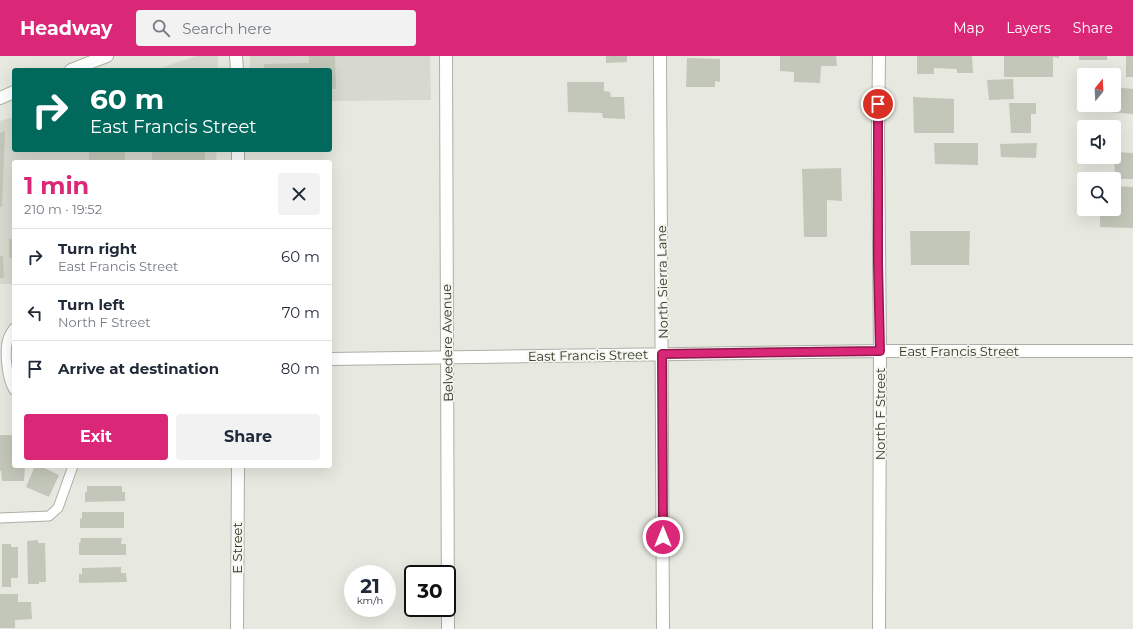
<!DOCTYPE html>
<meta charset="utf-8">
<style>
:root{--surface:#fff;--page:#f2f2f3;--text:#1f2937;--muted:#747a83;--line:#e0e1e3;--accent:#db2777}
body{margin:0;font-family:Montserrat,sans-serif;background:var(--page);color:var(--text);height:100vh;display:flex;flex-direction:column;font-size:15px;white-space:nowrap}
*{box-sizing:border-box;margin:0}
p{font-size:13px;color:var(--muted)}
.icon{flex:none;width:22px;height:22px;fill:none;stroke:currentColor;stroke-width:2;stroke-linecap:round;stroke-linejoin:round}
.map{position:relative;flex:1;overflow:hidden}
.drawer{position:absolute;left:12px;top:104px;width:320px;height:308px;display:flex;flex-direction:column;background:var(--surface);border-radius:4px;box-shadow:0 4px 16px #0002}
.drawer>*{flex:none}
.hud{position:absolute;left:12px;top:12px;width:320px;height:84px;border-radius:4px;box-shadow:0 4px 16px #0002;background:#00695c;color:#fff;overflow:hidden}
.needle{width:26px;rotate:18deg}
.controls{position:absolute;left:1077px;top:12px;display:grid;gap:8px}
.controls a{display:grid;place-items:center;width:44px;height:44px;border-radius:4px;background:var(--surface);box-shadow:0 4px 16px #0002;font-size:20px}
.speed{position:absolute;left:344px;top:509px;display:flex;gap:8px;font-size:20px;font-weight:700;text-align:center}
.speed>*{display:grid;place-content:center;width:52px;height:52px;border-radius:50%;background:var(--surface);box-shadow:0 4px 16px #0002;line-height:1}
.speed small{font-size:10px;font-weight:400}
.speed .limit{border:2px solid #111;border-radius:6px;background:#fff;color:#111}
.pin{position:absolute;display:grid;place-items:center;width:34px;height:34px;color:#fff;margin:-17px;border:2px solid #fff;border-radius:50%;box-shadow:0 1px 4px #0007}
.me{position:absolute;width:44px;margin:-22px;rotate:0deg;stroke-linejoin:round;filter:drop-shadow(0 0 3px #0008)}
.turn{display:flex;align-items:center;gap:14px;height:84px;padding:0 12px;font-size:18px}
.turn .icon{width:52px;height:52px;stroke-width:2.5}
.turn b{display:block;font-size:28px;line-height:34px}
.round{display:grid;place-items:center;flex:none;width:42px;height:42px;border-radius:4px;background:var(--page)}
.head{display:flex;align-items:center;justify-content:space-between;height:68px;padding:0 12px}
h1{font-size:24px;font-weight:700;line-height:30px;color:var(--accent)}
.cta{display:flex;gap:8px;margin-top:auto;padding:8px 12px}
.cta a{flex:1;height:46px;border-radius:4px;background:var(--accent);color:#fff;font-size:16px;font-weight:700;line-height:46px;text-align:center}
.cta a+a{background:var(--page);color:var(--text)}
ul{padding:0;list-style:none}
li{display:flex;align-items:center;gap:12px;height:56px;padding:0 12px;border-top:1px solid var(--line)}
li div{flex:1}
li b{display:block;font-size:15px}
li em{font-style:normal}
header{display:flex;align-items:center;gap:24px;box-sizing:border-box;height:56px;padding:0 20px;background:var(--accent);color:#fff}
header strong{font-size:19px}
nav{display:flex;gap:22px;margin-inline-start:auto;font-size:14px}
.search{width:280px;height:36px;background:var(--page);display:flex;align-items:center;gap:10px;box-sizing:border-box;padding:0 14px;border-radius:4px;color:var(--muted);font-size:15px}
.map>svg:first-child{display:block}
.built{fill:#d7d9cf}
.building{fill:#c3c7b9}
.lines{fill:none;stroke-linecap:round;stroke-linejoin:round}
.service-casing{stroke:#acb0a4;stroke-width:11}
.minor-casing{stroke:#acb0a4;stroke-width:14}
.secondary-casing{stroke:#adb4a1;stroke-width:14}
.service{stroke:#fff;stroke-width:9}
.minor{stroke:#fff;stroke-width:12}
.secondary{stroke:#fff;stroke-width:12}
.route-casing{stroke:#8e194d;stroke-width:10}
.route{stroke:#db2777;stroke-width:7}
.labels{text-anchor:middle;dominant-baseline:central;stroke-width:3.5;stroke-linejoin:round;paint-order:stroke}
.street-label{font-size:13px;fill:#2f3823;stroke:#f5f6f0}
</style>
<header>
<strong>Headway</strong>
<div class="search"><svg class="icon" aria-label="search" viewBox="0 0 24 24"><circle cx="10" cy="10" r="6"/><path d="M15 15l6 6"/></svg>Search here</div>
<nav><a>Map</a><a>Layers</a><a>Share</a></nav>
</header>
<div class="map">
<svg width="1133" height="573" viewBox="0 0 1133 573">
<rect width="100%" height="100%" fill="#e7e9e0"/>
<path class="built" d="M197 0H218V14H154Z
M250 0H430L431 44 330 45V14H250Z
M14 61V94H217L216 106H14V228H0V65Z"/>
<path class="building" d="M309 0H335L336 33H330V14H264V8L309 7Z
M606 0H627V6L606 7Z
M780 0H836L837 10H821L820 27 794 26V16L780 15Z
M917 0H972L973 17H957V13L934 12V18H917Z
M1004 0H1059V2L1053 1V21H1004Z
M1079 0H1107V4H1079Z
M1126 0H1133V21H1126Z
M687 2 720 3V26L715 25V31H686Z
M1013 23 1014 43 989 44 987 24Z
M567 26H604V35L610 36 611 41H624L625 63 603 62 602 57 568 56Z
M1114 31 1133 33V58L1109 56V49H1114Z
M913 41 954 43V77H914Z
M1009 47H1036V58H1031V77H1011Z
M5 75 2 151H0V77Z
M934 87H978V109L935 108Z
M1037 87 1036 102 1001 101 1000 88Z
M89 94H125V106H89Z
M152 94H205V106H152Z
M1114 96 1133 97V123H1115Z
M841 112 842 145 827 144V181H804L802 113Z
M1114 130 1133 131V172L1100 171V153H1114Z
M910 175H970L969 209H911Z
M9 183H14V202H9Z
M0 200H3L4 222H0Z
M0 379H12L13 409 25 410 24 425H2L1 415H0Z
M35 410H40L59 419 49 441 26 431Z
M87 430H122V436H125V445L85 446V436H87Z
M82 456H124V472H80V463L82 462Z
M81 482H122L121 488H126V499H79V487H80Z
M38 484V487H45L46 526H39V528H28L27 485Z
M2 488H11V491H18V522H11V531H2Z
M121 511V517H126L127 526 79 527V518H82V512Z
M0 538H18V546H31L32 563 15 564V572H0Z"/>
<g class="lines">
<defs>
<path id="service" d="M14 272C12 275 9 279 8 283 4 295 7 324 14 334
M0 462 49 460 58 452 73 410"/>
<path id="minor" d="M236 0 237 14
M446 0 448 573
M660 0 663 573
M879 0 878 79 880 295 879 573
M238 106V94
M330 303 880 295H1133
M237 573 238 410"/>
<path id="secondary" d="M71 14 107 0
M0 42 14 36"/>
</defs>
<use href="#service" class="service-casing"/>
<use href="#minor" class="minor-casing"/>
<use href="#secondary" class="secondary-casing"/>
<use href="#service" class="service"/>
<use href="#minor" class="minor"/>
<use href="#secondary" class="secondary"/>
</g>
<g class="lines">
<defs>
<path id="route" d="M663 481 662 298 880 295 878 207V48"/>
</defs>
<use href="#route" class="route-casing"/>
<use href="#route" class="route"/>
</g>
<g class="labels">
<g class="street-label">
<text transform="translate(662 226) rotate(-91)">North Sierra Lane</text>
<text transform="translate(447 287) rotate(-91)">Belvedere Avenue</text>
<text x="959" y="295">East Francis Street</text>
<text transform="translate(588 299) rotate(-1)">East Francis Street</text>
<text transform="translate(880 358) rotate(-90)">North F Street</text>
<text transform="translate(237 492) rotate(-90)">E Street</text>
</g>
</g>
</svg>
<div class="controls">
<a><svg class="needle" viewBox="-14 -14 28 28"><path d="M0-13l5 13h-10z" fill="#e53935"/><path d="M0 13l5-13h-10z" fill="#747a83"/></svg></a>
<a><svg class="icon" aria-label="sound" viewBox="0 0 24 24"><path d="M4 9h4l5-4v14l-5-4H4zM17 9q2 3 0 6"/></svg></a>
<a><svg class="icon" aria-label="search" viewBox="0 0 24 24"><circle cx="10" cy="10" r="6"/><path d="M15 15l6 6"/></svg></a>
</div>
<div class="speed"><div>21<small>km/h</small></div><div class="limit">30</div></div>
<div class="pin" style="left:878px;top:48px;background:#d93025"><svg class="icon" aria-label="arrive" viewBox="0 0 24 24"><path d="M6 21V4h12l-3 4 3 4H6"/></svg></div>
<svg class="me" style="left:663px;top:481px" viewBox="-20 -20 40 40"><circle r="17" fill="#db2777" stroke="#fff" stroke-width="3"/><path d="M0-11L8 9 0 5-8 9z" fill="#fff"/></svg>
<div class="hud">
<div class="turn"><svg class="icon" aria-label="right" viewBox="0 0 24 24"><path d="M7 20v-9h11M14 6l5 5-5 5"/></svg><div><b>60 m</b>East Francis Street</div></div>
</div>
<section class="drawer">
<div class="head"><div><h1>1 min</h1><p>210 m · 19:52</p></div><a class="round"><svg class="icon" aria-label="close" viewBox="0 0 24 24"><path d="M6 6l12 12M18 6L6 18"/></svg></a></div>
<ul>
<li><svg class="icon" aria-label="right" viewBox="0 0 24 24"><path d="M7 20v-9h11M14 6l5 5-5 5"/></svg><div><b>Turn right</b><p>East Francis Street</p></div><em>60 m</em></li>
<li><svg class="icon" aria-label="left" viewBox="0 0 24 24"><path d="M17 20v-9H6M10 6l-5 5 5 5"/></svg><div><b>Turn left</b><p>North F Street</p></div><em>70 m</em></li>
<li><svg class="icon" aria-label="arrive" viewBox="0 0 24 24"><path d="M6 21V4h12l-3 4 3 4H6"/></svg><div><b>Arrive at destination</b></div><em>80 m</em></li>
</ul>
<div class="cta"><a>Exit</a><a>Share</a></div>
</section>
</div>
